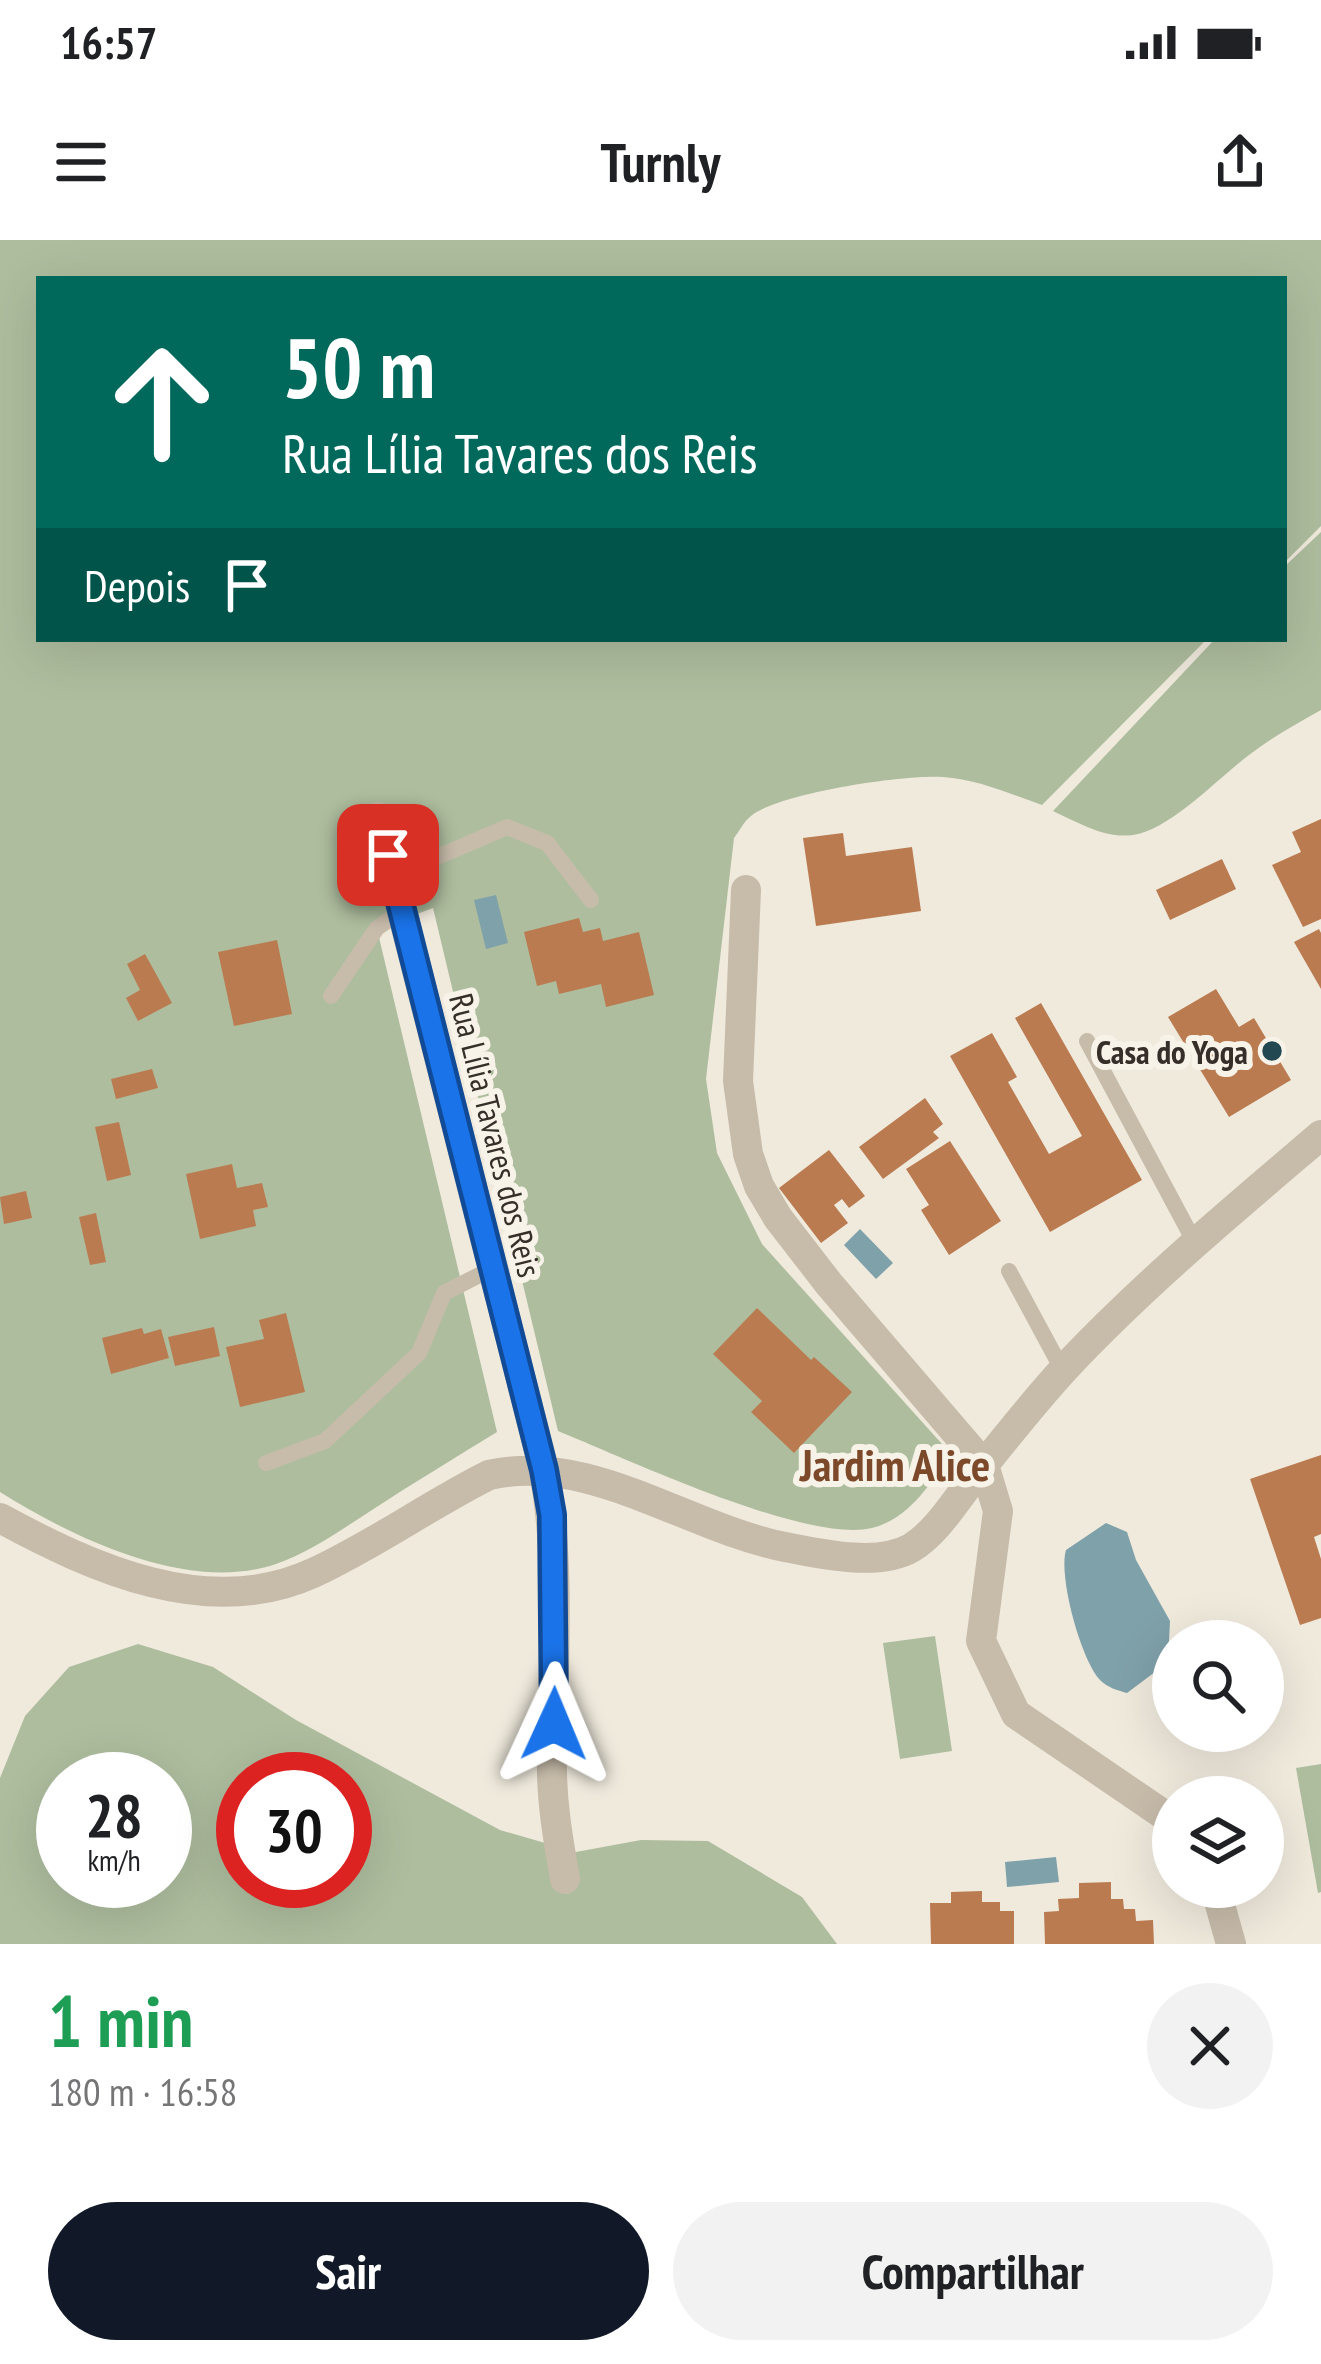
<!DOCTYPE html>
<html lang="pt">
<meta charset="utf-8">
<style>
:root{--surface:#fff;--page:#f2f2f2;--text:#202124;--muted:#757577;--accent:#111827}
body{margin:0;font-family:"PT Sans Narrow",sans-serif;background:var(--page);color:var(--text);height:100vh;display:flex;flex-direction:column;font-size:45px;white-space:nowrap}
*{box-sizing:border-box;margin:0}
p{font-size:39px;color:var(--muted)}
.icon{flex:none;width:66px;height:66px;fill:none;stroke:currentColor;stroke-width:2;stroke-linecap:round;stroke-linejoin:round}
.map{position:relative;height:1704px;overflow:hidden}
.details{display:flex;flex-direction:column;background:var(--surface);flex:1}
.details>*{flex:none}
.banner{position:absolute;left:36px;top:36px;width:1251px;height:366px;border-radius:0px;box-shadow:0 12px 48px #0002;background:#00695c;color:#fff;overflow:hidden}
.tools{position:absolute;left:1152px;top:1380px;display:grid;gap:24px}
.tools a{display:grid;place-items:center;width:132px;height:132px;border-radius:50%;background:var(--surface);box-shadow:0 12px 48px #0002;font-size:60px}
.speed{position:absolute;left:36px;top:1512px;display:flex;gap:24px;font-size:60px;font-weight:700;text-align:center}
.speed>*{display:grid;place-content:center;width:156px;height:156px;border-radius:50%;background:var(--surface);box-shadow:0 12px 48px #0002;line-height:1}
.speed small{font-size:30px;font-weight:400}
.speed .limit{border:18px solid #d22;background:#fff;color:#111}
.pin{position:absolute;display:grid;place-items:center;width:102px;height:102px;color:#fff;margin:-51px;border-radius:24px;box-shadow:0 6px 18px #0006}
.me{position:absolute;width:132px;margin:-66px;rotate:1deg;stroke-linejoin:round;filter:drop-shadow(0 0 9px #0008)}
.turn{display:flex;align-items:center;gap:42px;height:252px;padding:0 48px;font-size:54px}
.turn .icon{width:156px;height:156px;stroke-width:2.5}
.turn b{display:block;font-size:84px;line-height:102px}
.then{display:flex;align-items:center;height:114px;padding:0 48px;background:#0003;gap:24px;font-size:45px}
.round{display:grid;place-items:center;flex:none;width:126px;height:126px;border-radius:63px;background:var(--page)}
.headline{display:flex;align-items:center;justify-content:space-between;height:204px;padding:0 48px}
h1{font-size:72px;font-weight:700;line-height:90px;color:#1e9e55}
.primary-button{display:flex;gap:24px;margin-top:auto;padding:24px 48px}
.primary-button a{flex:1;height:138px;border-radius:72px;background:var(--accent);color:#fff;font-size:48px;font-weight:700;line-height:138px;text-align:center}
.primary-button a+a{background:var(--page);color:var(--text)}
.status{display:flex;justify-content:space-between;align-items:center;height:84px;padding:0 60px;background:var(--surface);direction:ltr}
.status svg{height:33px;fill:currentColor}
header{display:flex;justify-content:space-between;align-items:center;height:156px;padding:0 48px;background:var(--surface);font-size:54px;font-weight:700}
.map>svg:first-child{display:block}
.green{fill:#aebd9e;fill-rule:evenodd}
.water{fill:#7fa1aa}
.building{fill:#ba7b51}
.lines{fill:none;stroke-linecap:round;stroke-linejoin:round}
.lane{stroke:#c7bcaa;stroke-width:16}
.street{stroke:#c7bcaa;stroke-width:30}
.route-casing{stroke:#114b97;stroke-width:30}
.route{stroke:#1a73e8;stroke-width:21}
.poi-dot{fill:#224852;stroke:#f8f3e9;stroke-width:4.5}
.labels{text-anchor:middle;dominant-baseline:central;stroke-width:12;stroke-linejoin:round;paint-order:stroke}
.poi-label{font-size:33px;font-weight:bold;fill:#352e29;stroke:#f8f3e9;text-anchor:end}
.street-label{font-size:33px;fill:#352e29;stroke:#f8f3e9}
.district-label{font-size:45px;font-weight:bold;fill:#7c4a2a;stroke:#f8f3e9}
</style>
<div class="status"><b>16:57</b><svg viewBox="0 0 49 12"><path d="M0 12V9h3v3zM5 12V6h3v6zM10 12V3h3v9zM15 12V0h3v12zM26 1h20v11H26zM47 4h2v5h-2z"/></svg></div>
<header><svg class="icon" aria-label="menu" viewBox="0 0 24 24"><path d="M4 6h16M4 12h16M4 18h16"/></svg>Turnly<svg class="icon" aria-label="share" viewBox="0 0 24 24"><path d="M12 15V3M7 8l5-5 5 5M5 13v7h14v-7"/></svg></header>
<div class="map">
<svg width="1321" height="1704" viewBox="0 0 1321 1704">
<rect width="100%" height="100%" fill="#f0eadd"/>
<path class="green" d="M0 0H1321V286L1284 323V39H39V399H1207L1042 565C1010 554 977 539 943 537 906 534 778 553 751 576 744 581 739 592 734 598L706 839 717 913 762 1004 951 1214C931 1243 909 1279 872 1288 807 1304 625 1218 558 1191L433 668 377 689 497 1192C455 1218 413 1243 372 1270 342 1289 311 1312 276 1324 189 1354 73 1298 0 1252Z
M1321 292V470C1296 484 1271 498 1249 515 1218 538 1170 590 1133 595 1105 599 1077 582 1053 571L1215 399H1284V327Z
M935 1396 952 1511 900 1519 883 1403Z
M138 1404 213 1427 296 1480 500 1590 576 1612 641 1600 708 1601 802 1657 837 1704H0V1538L25 1476 69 1427ZM63 1539H165V1641H63ZM243 1539H345V1641H243Z
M1321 1524V1652L1318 1653 1296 1528Z"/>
<path class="water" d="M496 655 508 703 486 709 474 660Z
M860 989 893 1023 876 1039 844 1005Z
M1106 1283 1127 1292 1136 1320 1170 1381 1169 1401 1159 1429 1127 1453C1117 1450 1108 1448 1100 1440 1081 1420 1058 1336 1066 1310Z
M1056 1617 1059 1642 1007 1647 1005 1622Z"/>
<path class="building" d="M1321 579V679L1303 687 1272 625 1301 612 1292 592Z
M843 593 846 616 912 607 921 671 816 686 803 598Z
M1222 619 1236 649 1170 680 1156 650Z
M579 678 583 692 600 688 603 701 639 692 654 755 606 767 601 744 559 754 556 741 537 746 524 692Z
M1319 689 1321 693V749L1294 702Z
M277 700 292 774 234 786 218 712Z
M145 714 172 763 138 781 126 758 140 750 127 724Z
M1216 749 1239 787 1254 778 1291 840 1229 877 1168 777Z
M1041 763 1142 940 1050 992 950 816 992 793 1017 837 1008 842 1049 914 1082 896 1015 778Z
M152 829 158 848 116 859 111 839Z
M925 858 943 884 933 892 939 898 883 939 859 907Z
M119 882 131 935 107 941 95 887Z
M950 901 1001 981 949 1015 921 970 929 965 906 929Z
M829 910 865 956 849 968 842 959 834 965 848 983 821 1003 779 948Z
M232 924 237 948 262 943 268 967 253 970 256 986 200 999 186 934Z
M26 951 32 978 4 984 0 957Z
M96 973 106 1022 90 1025 79 977Z
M757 1068 811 1120 814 1117 852 1152 794 1213 751 1172 762 1161 713 1114Z
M286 1073 305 1152 240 1167 226 1107 264 1099 259 1080Z
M214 1087 220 1116 175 1126 168 1097Z
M142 1088 144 1094 161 1089 169 1118 111 1134 102 1098Z
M1321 1215V1294L1314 1297 1321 1319V1378L1300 1385 1250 1239Z
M1111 1642V1659H1123L1124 1669H1135L1136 1681 1153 1680 1154 1704H1045L1044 1672 1059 1671 1058 1659 1079 1658V1643Z
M982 1651V1662H1000V1671H1014V1704H931L930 1663H951V1652Z"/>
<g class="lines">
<path class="lane" d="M398 653 421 624 507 587 547 603 591 660
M331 756 377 688 402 671
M1087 801 1195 1003
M1009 1031 1063 1131
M266 1223 325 1201 419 1113 444 1053 493 1028"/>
<path class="street" d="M378 577 544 1230C561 1325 553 1423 552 1519 551 1559 558 1599 565 1639
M746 650 738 841 748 914 759 946 778 978 829 1044 984 1225 998 1271 981 1401 1016 1474 1173 1581
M0 1278C92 1328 208 1381 313 1333 374 1305 429 1265 489 1235 591 1212 687 1288 785 1307 821 1314 878 1327 911 1308 936 1293 954 1263 972 1240 1002 1202 1032 1164 1065 1128 1144 1044 1233 970 1321 895
M1215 1647 1231 1704"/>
</g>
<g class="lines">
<defs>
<path id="route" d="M388 615 544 1230 552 1275 554 1484"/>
</defs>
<use href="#route" class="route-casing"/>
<use href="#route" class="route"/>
</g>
<circle class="poi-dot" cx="1272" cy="811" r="12"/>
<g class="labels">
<g class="poi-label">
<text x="1248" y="811">Casa do Yoga</text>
</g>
<g class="street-label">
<text transform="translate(496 895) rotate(76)">Rua Lília Tavares dos Reis</text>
</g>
<g class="district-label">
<text x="895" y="1224">Jardim Alice</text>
</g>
</g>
</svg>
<div class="tools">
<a><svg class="icon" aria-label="search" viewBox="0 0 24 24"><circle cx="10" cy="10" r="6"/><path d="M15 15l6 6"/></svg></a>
<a><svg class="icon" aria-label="layers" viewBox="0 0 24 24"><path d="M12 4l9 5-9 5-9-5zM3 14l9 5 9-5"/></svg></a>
</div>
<div class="speed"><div>28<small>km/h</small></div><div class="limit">30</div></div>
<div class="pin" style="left:388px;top:615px;background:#d93025"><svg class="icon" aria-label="arrive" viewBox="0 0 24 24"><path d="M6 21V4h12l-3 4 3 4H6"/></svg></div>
<svg class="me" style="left:554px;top:1484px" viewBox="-20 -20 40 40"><path d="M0-17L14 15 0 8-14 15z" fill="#1a73e8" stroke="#fff" stroke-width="4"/></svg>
<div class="banner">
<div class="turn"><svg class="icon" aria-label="ahead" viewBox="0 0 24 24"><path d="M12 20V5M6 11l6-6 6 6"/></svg><div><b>50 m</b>Rua Lília Tavares dos Reis</div></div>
<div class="then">Depois<svg class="icon" aria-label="arrive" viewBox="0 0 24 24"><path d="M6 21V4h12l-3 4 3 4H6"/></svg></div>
</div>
</div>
<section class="details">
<div class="headline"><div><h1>1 min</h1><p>180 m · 16:58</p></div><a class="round"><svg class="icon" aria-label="close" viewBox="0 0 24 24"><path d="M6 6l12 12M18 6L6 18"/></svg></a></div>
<div class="primary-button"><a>Sair</a><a>Compartilhar</a></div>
</section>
